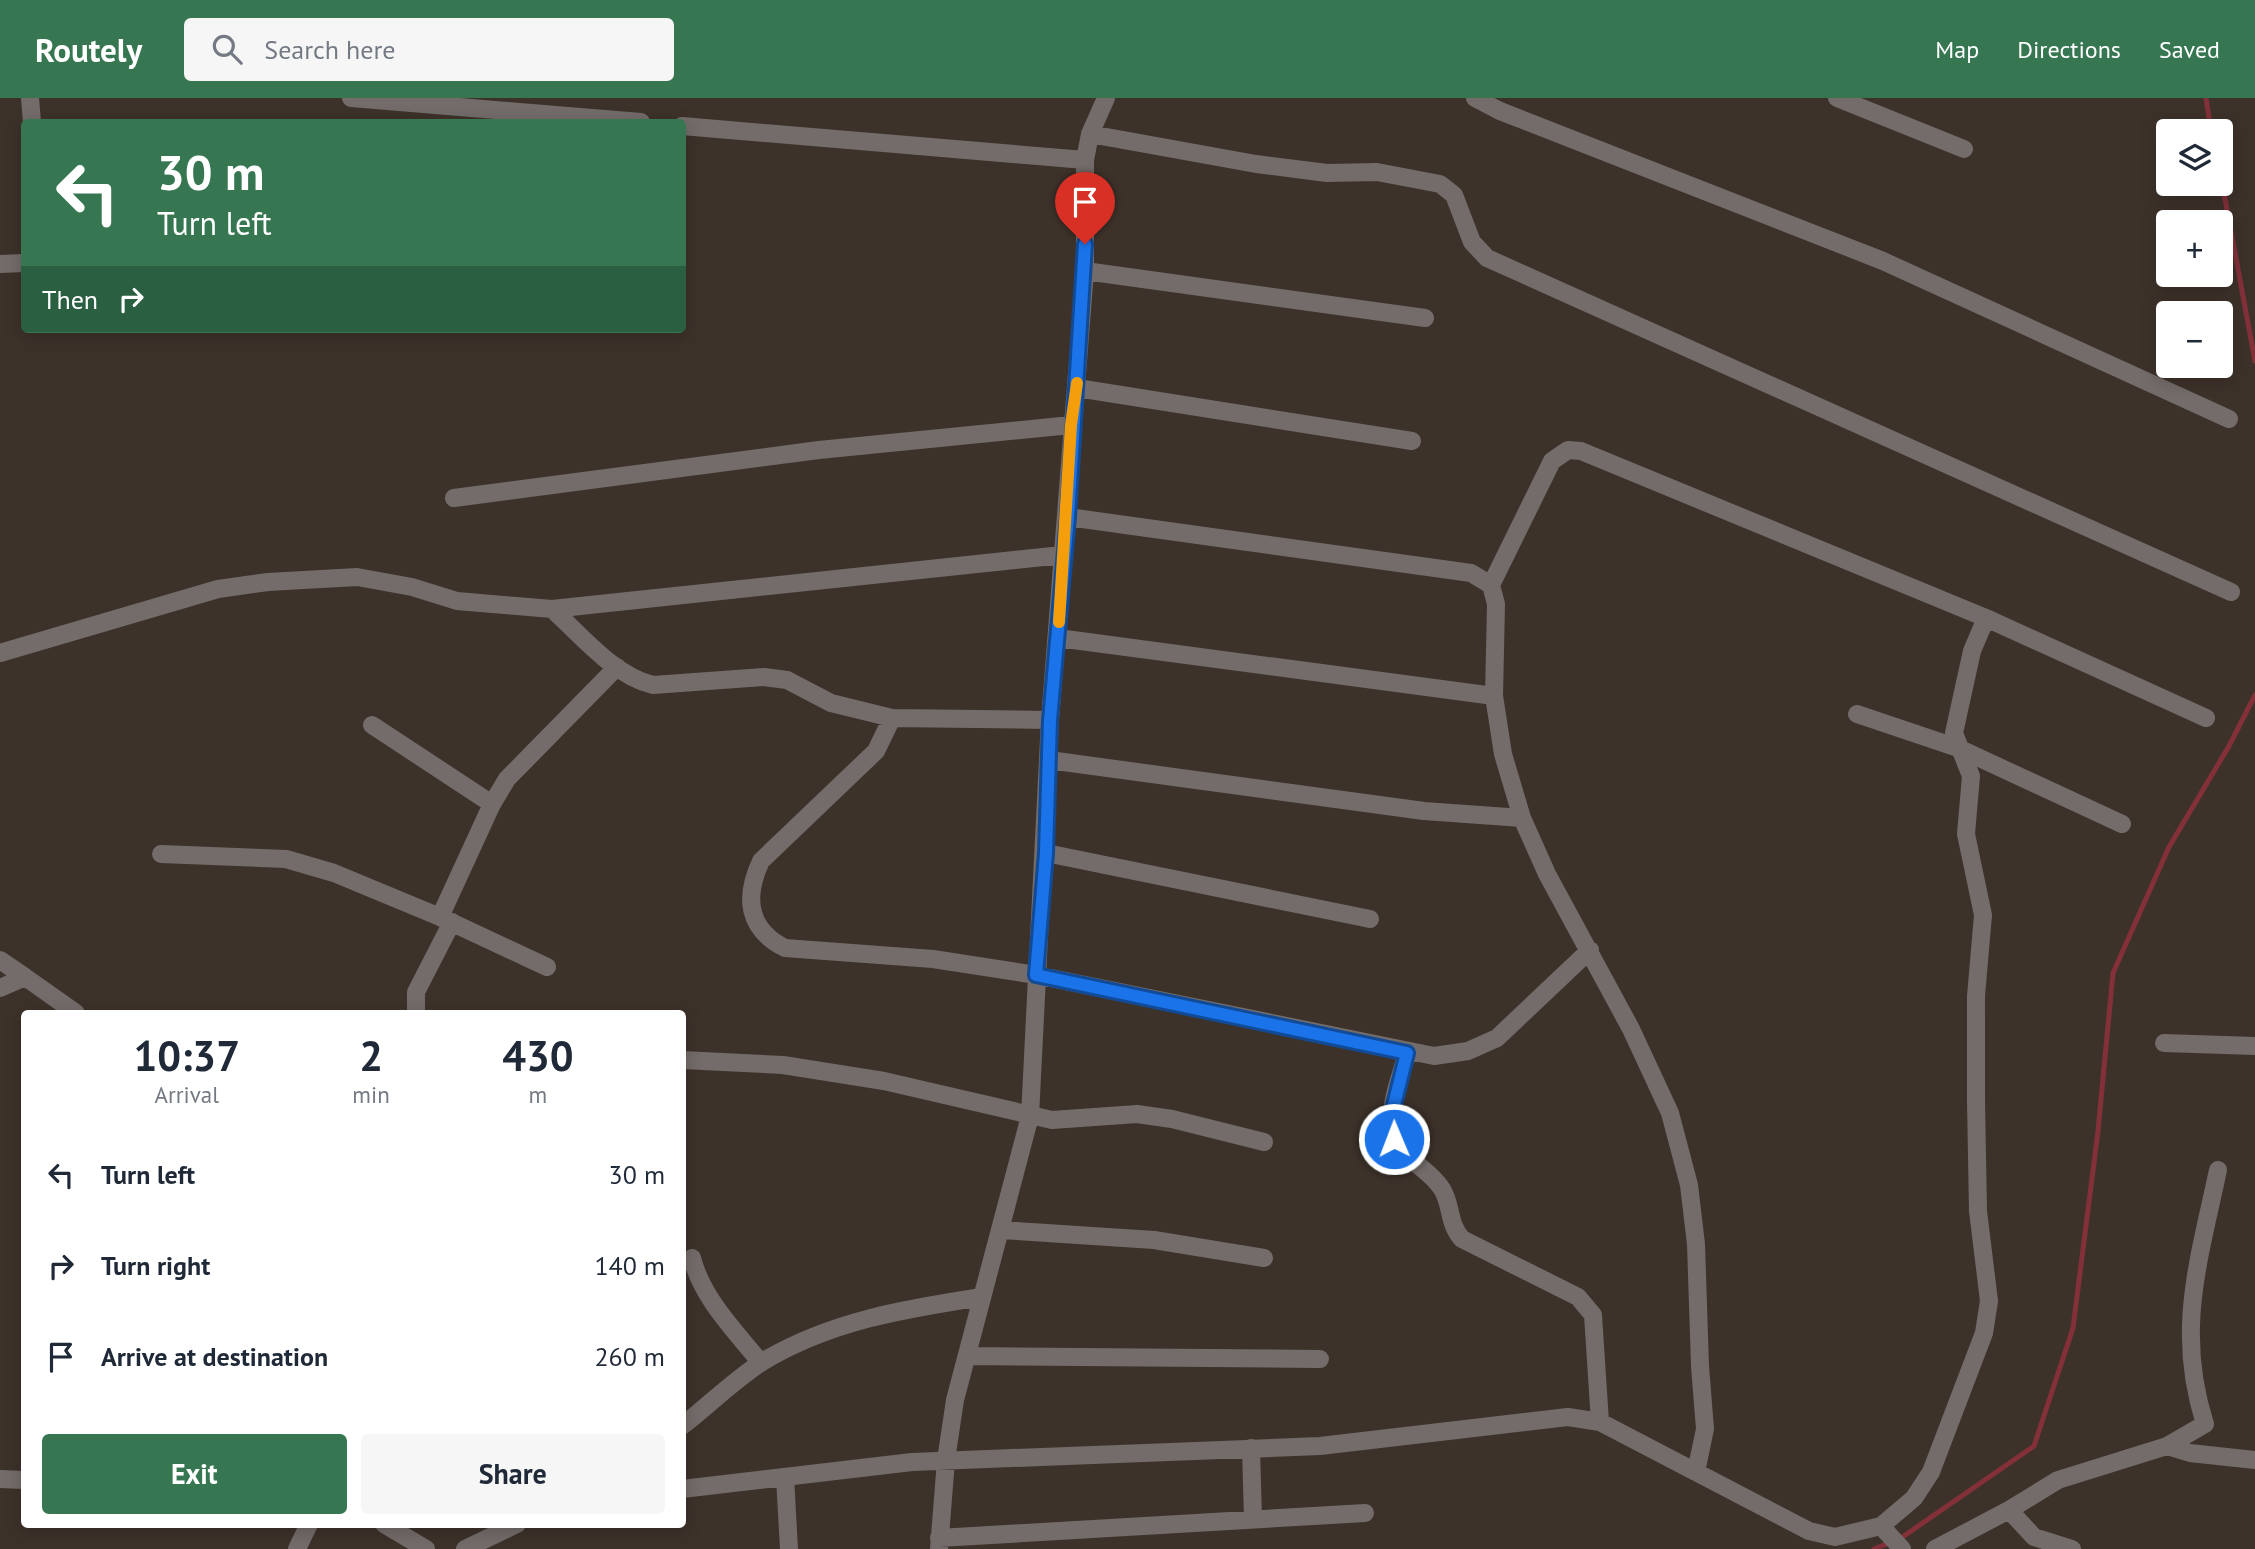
<!DOCTYPE html>
<meta charset="utf-8">
<style>
:root{--surface:#fff;--page:#f6f6f7;--text:#1f2937;--muted:#747a83;--accent:#367752}
body{margin:0;font-family:"PT Sans",sans-serif;background:var(--page);color:var(--text);height:100vh;display:flex;flex-direction:column;font-size:26px;white-space:nowrap}
*{box-sizing:border-box;margin:0}
p{font-size:23px;color:var(--muted)}
.icon{flex:none;width:38px;height:38px;fill:none;stroke:currentColor;stroke-width:2;stroke-linecap:round;stroke-linejoin:round}
.map{position:relative;flex:1;overflow:hidden}
.panel{position:absolute;left:21px;top:912px;width:665px;height:518px;display:flex;flex-direction:column;background:var(--surface);border-radius:7px;box-shadow:0 4px 18px #0003}
.panel>*{flex:none}
.guide{position:absolute;left:21px;top:21px;width:665px;height:214px;border-radius:7px;box-shadow:0 4px 18px #0003;background:#367752;color:#fff;overflow:hidden}
.controls{position:absolute;left:2156px;top:21px;display:grid;gap:14px}
.controls a{display:grid;place-items:center;width:77px;height:77px;border-radius:7px;background:var(--surface);box-shadow:0 4px 18px #0003;font-size:35px}
.pin{position:absolute;display:grid;place-items:center;width:60px;height:60px;color:#fff;margin:-72px -30px;border-radius:50% 50% 50% 0;rotate:-45deg;box-shadow:0 0 7px #0007}
.pin .icon{rotate:45deg}
.me{position:absolute;width:77px;margin:-38px;rotate:359deg;stroke-linejoin:round;filter:drop-shadow(0 0 5px #0008)}
.turn{display:flex;align-items:center;gap:24px;height:147px;padding:0 21px;font-size:32px}
.turn .icon{width:91px;height:91px;stroke-width:2.5}
.turn b{display:block;font-size:49px;line-height:60px}
.then{display:flex;align-items:center;height:66px;padding:0 21px;background:#0003;gap:14px;font-size:26px}
.eta{display:flex;justify-content:space-evenly;align-items:center;height:119px;text-align:center}
.eta b{font-size:42px;font-weight:600;line-height:49px}
.button{display:flex;gap:14px;margin-top:auto;padding:14px 21px}
.button a{flex:1;height:80px;border-radius:7px;background:var(--accent);color:#fff;font-size:28px;font-weight:600;line-height:80px;text-align:center}
.button a+a{background:var(--page);color:var(--text)}
ul{padding:0;list-style:none}
li{display:flex;align-items:center;gap:21px;height:91px;padding:0 21px}
li div{flex:1}
li b{display:block;font-size:26px}
li em{font-style:normal}
header{display:flex;align-items:center;gap:42px;box-sizing:border-box;height:98px;padding:0 35px;background:var(--accent);color:#fff}
header strong{font-size:33px}
nav{display:flex;gap:38px;margin-inline-start:auto;font-size:24px}
.search{width:490px;height:63px;background:var(--page);display:flex;align-items:center;gap:18px;box-sizing:border-box;padding:0 24px;border-radius:7px;color:var(--muted);font-size:26px}
.map>svg:first-child{display:block}
.lines{fill:none;stroke-linecap:round;stroke-linejoin:round}
.stream{stroke:#833039;stroke-width:5}
.minor{stroke:#736c6a;stroke-width:18}
.route-casing{stroke:#114b97;stroke-width:18}
.route{stroke:#1a73e8;stroke-width:12}
.slow{stroke:#f59e0b;stroke-width:12}
</style>
<header>
<strong>Routely</strong>
<div class="search"><svg class="icon" aria-label="search" viewBox="0 0 24 24"><circle cx="10" cy="10" r="6"/><path d="M15 15l6 6"/></svg>Search here</div>
<nav><a>Map</a><a>Directions</a><a>Saved</a></nav>
</header>
<div class="map">
<svg width="2255" height="1451" viewBox="0 0 2255 1451">
<rect width="100%" height="100%" fill="#3d322a"/>
<g class="lines">
<path class="stream" d="M2206 0 2211 33
M2221 79 2255 263
M1874 1451 1901 1440 2034 1348 2073 1230 2098 1033 2113 875 2169 749 2229 648 2255 597"/>
<path class="minor" d="M30 0 32 24
M351 0 641 24
M1475 0 1500 13 1883 163 2229 321
M1837 0 1964 51
M682 28 1085 62
M1090 36 1256 66 1327 75 1377 74 1440 86 1454 97 1472 144 1487 160 2231 494
M0 166 24 165
M1085 173 1425 220
M1077 290 1412 343
M454 400 819 352 1071 327
M1068 419 1471 475 1491 487 1496 506 1494 598 1503 656 1522 720 1547 776 1631 931 1670 1015 1689 1087 1696 1146 1700 1268 1705 1331 1696 1374
M1491 487 1552 363 1568 352 1581 353 1986 520 2206 620
M552 511C581 537 614 578 653 587L764 579 787 582 831 605 892 620 1050 622
M1058 540 1494 598
M0 555 218 491 268 484 357 479 412 489 457 503 552 511 1062 457
M1857 616 1958 650 2122 726
M892 620 876 653 761 763C744 799 747 831 785 850L933 861 1036 877 1434 958 1468 953 1497 940 1590 852
M372 627 492 706
M1049 662 1424 713 1522 720
M1046 755 1370 821
M161 756 286 761 334 775 440 819 547 869
M440 819 492 706 507 681 617 569
M0 862 25 879
M0 890 25 879 76 915
M416 915V894L452 824
M2164 945 2255 948
M1407 955C1397 993 1377 1030 1411 1061 1423 1072 1433 1077 1442 1091 1452 1107 1448 1126 1462 1141L1578 1199 1593 1217 1600 1324
M682 962 783 967 884 983 1052 1022 1137 1016 1172 1021 1264 1044
M1002 1132 1154 1142 1264 1160
M692 1160C702 1200 735 1233 761 1265
M967 1258 1320 1261
M682 1328C709 1307 734 1282 762 1264 830 1223 904 1211 982 1199
M2167 1348 2190 1355 2255 1362
M1251 1350 1253 1421
M785 1379 789 1451
M0 1381 24 1382
M682 1391 912 1364 1320 1348 1568 1319 1600 1324 1809 1433 1835 1439 1881 1428 1914 1400 1931 1374 1984 1235 1989 1203 1978 1113 1976 1003V898L1983 817 1966 736 1971 678 1954 635 1972 553 1986 520
M2009 1412 2034 1439 2072 1451
M384 1426 426 1451
M1881 1428 1902 1451
M939 1440 1365 1415
M297 1451 309 1426
M465 1451 517 1426
M939 1451 946 1362 955 1302 1030 1018 1050 622 1085 173V62L1090 36 1106 0
M1935 1451 2009 1412 2058 1382 2167 1348 2205 1326C2175 1233 2199 1163 2218 1072"/>
</g>
<g class="lines">
<defs>
<path id="route" d="M1085 146 1068 419 1050 622 1046 755 1036 877 1407 955 1390 1023 1394 1041"/>
</defs>
<use href="#route" class="route-casing"/>
<use href="#route" class="route"/>
<path class="slow" d="M1059 524 1071 327 1077 285"/>
</g>
</svg>
<div class="controls">
<a><svg class="icon" aria-label="layers" viewBox="0 0 24 24"><path d="M12 4l9 5-9 5-9-5zM3 14l9 5 9-5"/></svg></a>
<a>+</a>
<a>−</a>
</div>
<div class="pin" style="left:1085px;top:146px;background:#d93025"><svg class="icon" aria-label="arrive" viewBox="0 0 24 24"><path d="M6 21V4h12l-3 4 3 4H6"/></svg></div>
<svg class="me" style="left:1394px;top:1041px" viewBox="-20 -20 40 40"><circle r="17" fill="#1a73e8" stroke="#fff" stroke-width="3"/><path d="M0-11L8 9 0 5-8 9z" fill="#fff"/></svg>
<div class="guide">
<div class="turn"><svg class="icon" aria-label="left" viewBox="0 0 24 24"><path d="M17 20v-9H6M10 6l-5 5 5 5"/></svg><div><b>30 m</b>Turn left</div></div>
<div class="then">Then<svg class="icon" aria-label="right" viewBox="0 0 24 24"><path d="M7 20v-9h11M14 6l5 5-5 5"/></svg></div>
</div>
<section class="panel">
<div class="eta">
<div><b>10:37</b><p>Arrival</p></div>
<div><b>2</b><p>min</p></div>
<div><b>430</b><p>m</p></div>
</div>
<ul>
<li><svg class="icon" aria-label="left" viewBox="0 0 24 24"><path d="M17 20v-9H6M10 6l-5 5 5 5"/></svg><div><b>Turn left</b></div><em>30 m</em></li>
<li><svg class="icon" aria-label="right" viewBox="0 0 24 24"><path d="M7 20v-9h11M14 6l5 5-5 5"/></svg><div><b>Turn right</b></div><em>140 m</em></li>
<li><svg class="icon" aria-label="arrive" viewBox="0 0 24 24"><path d="M6 21V4h12l-3 4 3 4H6"/></svg><div><b>Arrive at destination</b></div><em>260 m</em></li>
</ul>
<div class="button"><a>Exit</a><a>Share</a></div>
</section>
</div>
